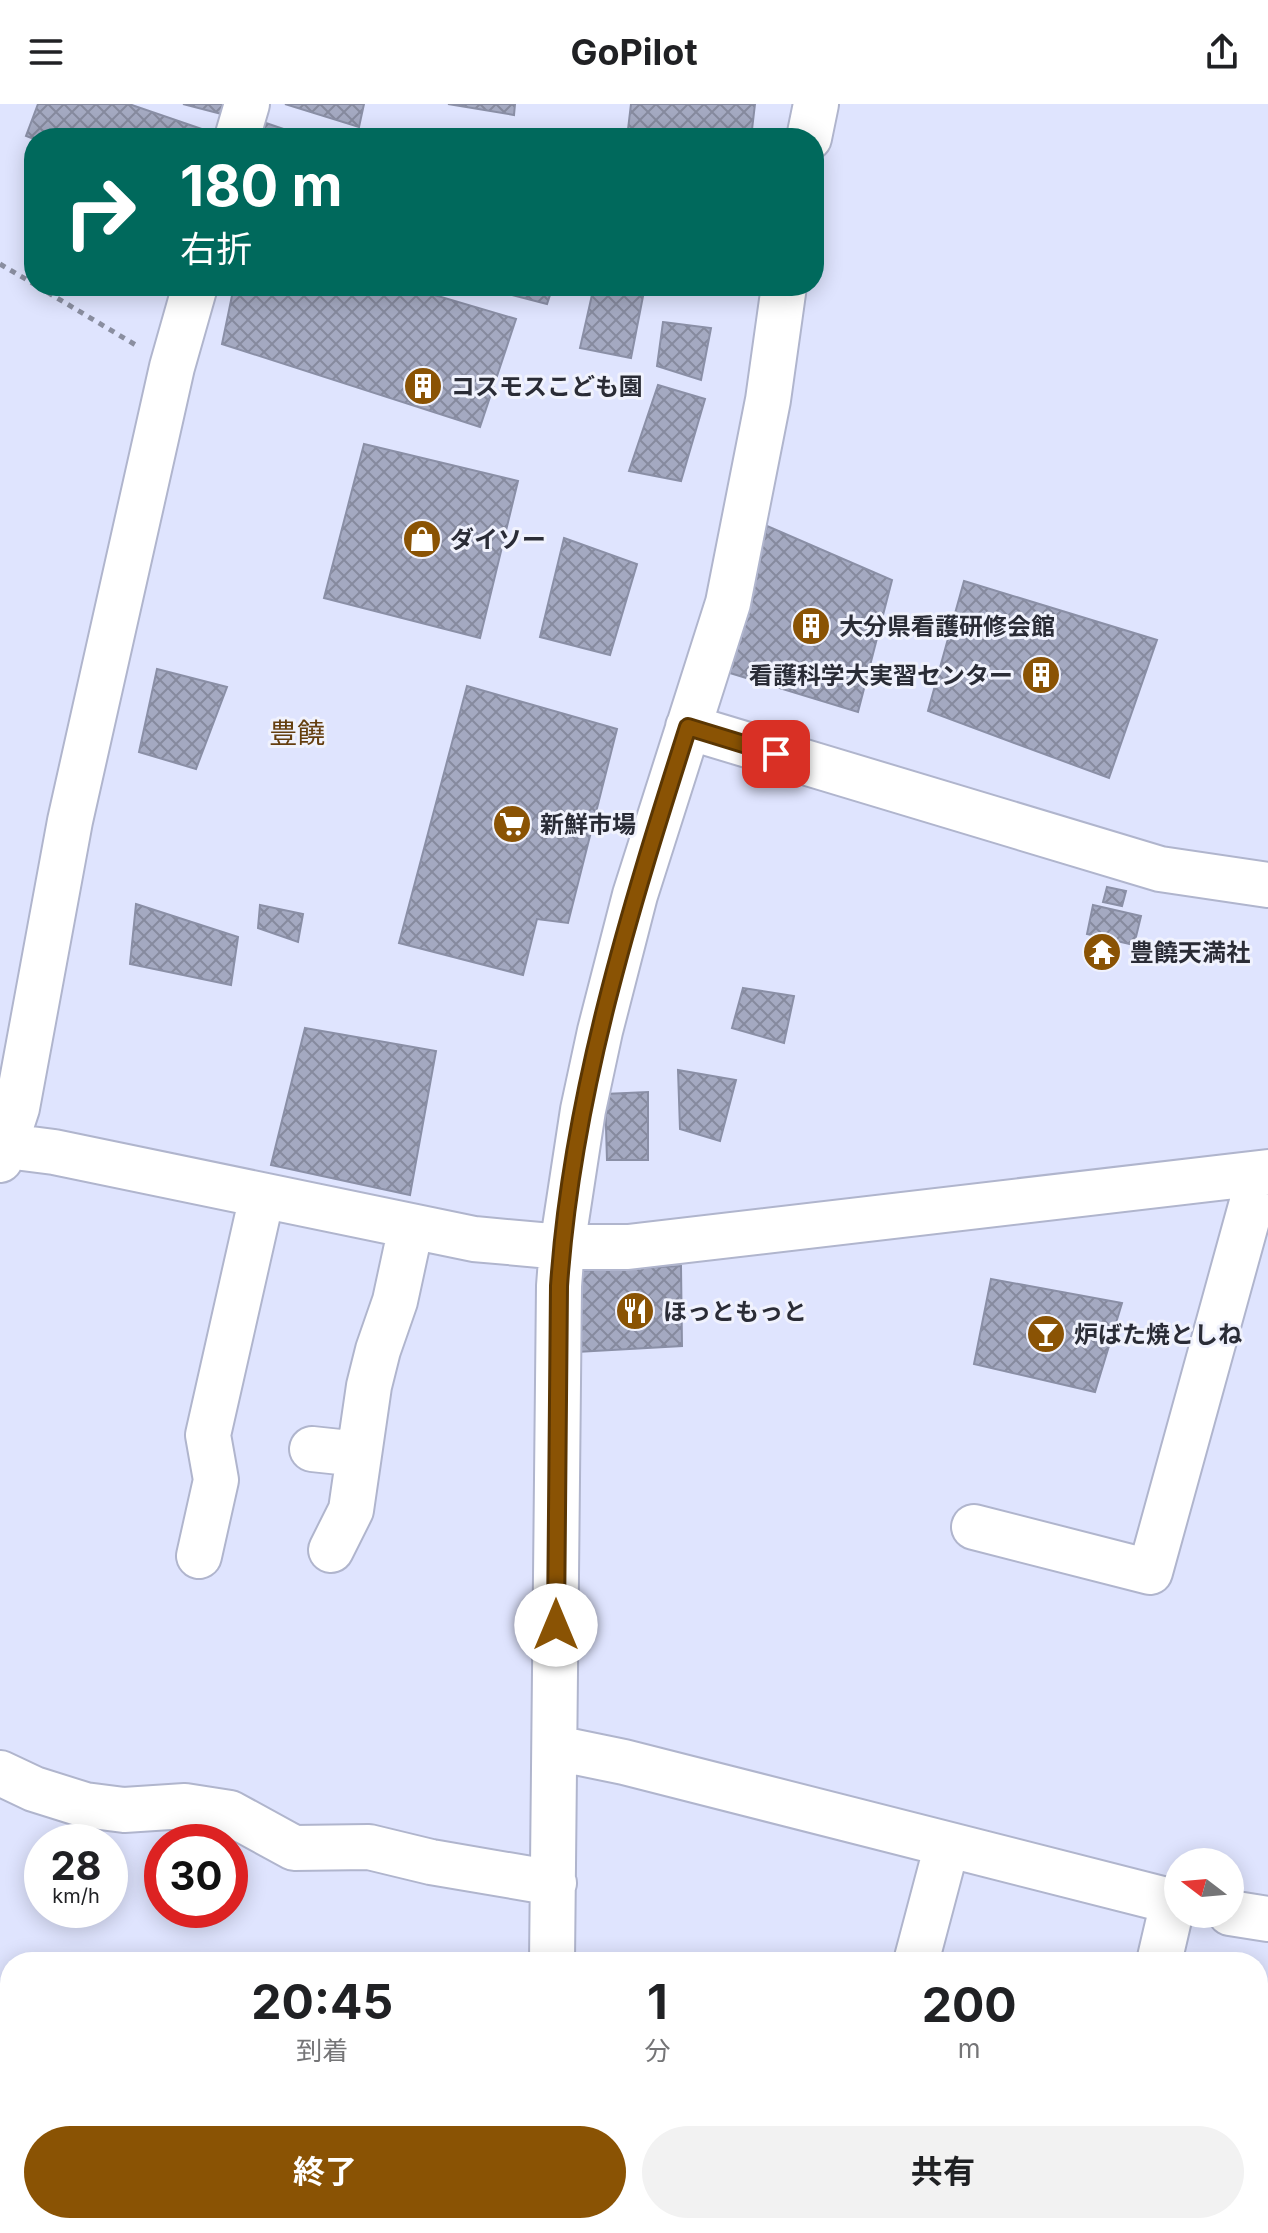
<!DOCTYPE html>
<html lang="ja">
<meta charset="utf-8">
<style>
body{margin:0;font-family:Inter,"Noto Sans JP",sans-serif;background:#f2f2f2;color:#202124;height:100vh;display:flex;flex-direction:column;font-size:30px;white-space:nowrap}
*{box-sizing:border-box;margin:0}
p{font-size:26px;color:#757577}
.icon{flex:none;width:44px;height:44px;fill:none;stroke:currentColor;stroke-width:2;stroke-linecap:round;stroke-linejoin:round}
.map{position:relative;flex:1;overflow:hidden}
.sheet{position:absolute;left:0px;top:1848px;width:1268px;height:282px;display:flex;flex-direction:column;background:#fff;border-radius:32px 32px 0 0;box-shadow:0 4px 20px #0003}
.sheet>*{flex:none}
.hud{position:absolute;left:24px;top:24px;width:800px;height:168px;border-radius:32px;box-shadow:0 4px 20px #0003;background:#00695c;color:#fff;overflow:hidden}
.needle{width:52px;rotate:286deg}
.tools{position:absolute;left:1164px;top:1744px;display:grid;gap:16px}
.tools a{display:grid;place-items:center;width:80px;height:80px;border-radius:50%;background:#fff;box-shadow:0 4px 20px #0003;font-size:40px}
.speed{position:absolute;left:24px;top:1720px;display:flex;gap:16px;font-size:40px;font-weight:700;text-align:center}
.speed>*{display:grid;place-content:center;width:104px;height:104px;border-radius:50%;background:#fff;box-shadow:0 4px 20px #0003;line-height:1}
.speed small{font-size:20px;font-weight:400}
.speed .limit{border:12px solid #d22;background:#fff;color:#111}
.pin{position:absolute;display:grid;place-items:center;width:68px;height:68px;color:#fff;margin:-34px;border-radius:16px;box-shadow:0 4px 12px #0006}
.me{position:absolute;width:88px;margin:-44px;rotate:0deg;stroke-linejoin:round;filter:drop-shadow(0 0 6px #0008)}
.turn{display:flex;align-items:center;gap:28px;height:168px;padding:0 24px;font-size:36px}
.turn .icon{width:104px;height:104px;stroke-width:2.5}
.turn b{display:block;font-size:56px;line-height:68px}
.eta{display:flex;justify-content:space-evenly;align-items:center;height:136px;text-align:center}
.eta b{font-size:48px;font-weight:700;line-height:56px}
.action{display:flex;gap:16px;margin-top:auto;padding:16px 24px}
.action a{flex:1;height:92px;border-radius:48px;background:#8a5304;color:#fff;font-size:32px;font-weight:700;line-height:92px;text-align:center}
.action a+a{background:#f2f2f2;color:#202124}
header{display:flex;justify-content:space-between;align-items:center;height:104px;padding:0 24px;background:#fff;font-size:36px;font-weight:700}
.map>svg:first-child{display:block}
.building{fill:url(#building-cross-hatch);stroke:#8a8fa6;stroke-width:2}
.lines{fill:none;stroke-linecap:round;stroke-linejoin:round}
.minor-casing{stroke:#b0b5cd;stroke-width:48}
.path{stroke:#8a8ea0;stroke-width:5;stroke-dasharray:6 6;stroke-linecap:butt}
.minor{stroke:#fff;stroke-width:44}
.route-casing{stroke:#5a3603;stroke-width:20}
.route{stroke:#8a5304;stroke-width:14}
.labels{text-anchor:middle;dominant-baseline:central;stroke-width:6;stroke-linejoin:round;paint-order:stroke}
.poi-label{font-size:24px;font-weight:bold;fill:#2a2c36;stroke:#f0f2fd;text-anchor:start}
.quarter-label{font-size:28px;fill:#643e0f;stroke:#f0f2fd}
</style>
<header><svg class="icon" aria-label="menu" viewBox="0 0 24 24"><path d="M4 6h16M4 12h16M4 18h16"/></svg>GoPilot<svg class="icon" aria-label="share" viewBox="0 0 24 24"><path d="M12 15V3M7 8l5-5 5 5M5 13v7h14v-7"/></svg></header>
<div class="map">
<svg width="1268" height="2129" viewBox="0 0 1268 2129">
<defs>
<pattern id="building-cross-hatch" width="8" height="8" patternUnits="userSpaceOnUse" patternTransform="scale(2)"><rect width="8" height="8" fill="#a4a9c1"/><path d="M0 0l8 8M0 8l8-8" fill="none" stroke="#868a9e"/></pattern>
</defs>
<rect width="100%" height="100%" fill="#dfe4fe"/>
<path class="building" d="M38,0H129L225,33L34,35L26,32Z
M183,0H235L233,13Z
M285,0H364L359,23Z
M448,0H515L514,11Z
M631,0H755L751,34H627Z
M263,18L307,33V34H260Z
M234,182H404L516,215L480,323L222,240Z
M493,182H553L547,200L492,186Z
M594,182H645L631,254L580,244Z
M663,218L711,224L701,276L657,262Z
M658,281L705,295L681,377L629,367Z
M364,340L518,377L480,534L324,494Z
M767,422L892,476L858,608L730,569Z
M564,434L637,460L610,551L540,533Z
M964,477L1157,536L1109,674L928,607Z
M157,565L227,583L196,665L139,648Z
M467,582L617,625L568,819L537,815L523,871L399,839Z
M1107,783L1126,787L1122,802L1103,798Z
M136,800L238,833L231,881L130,860Z
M260,801L303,810L298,838L258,824Z
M1093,801L1141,812L1134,841L1087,830Z
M743,884L794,892L784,939L732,924Z
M305,924L436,947L410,1091L271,1061Z
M678,966L736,976L720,1037L680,1025Z
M648,988V1056H607L605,990Z
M681,1162L682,1242L577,1248L573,1167Z
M991,1175L1122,1199L1095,1288L974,1260Z
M1258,1890L1268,1893V1941L1258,1939Z
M1258,1962H1268V1986H1258Z"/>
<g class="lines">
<defs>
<path id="minor" d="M237,34L247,0
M809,34L816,0
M688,623L1160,765L1268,781
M0,1041L54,1048L474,1135L562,1143H628L1268,1068
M0,1056L17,1004L70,717L172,263L195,182
M312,1345L359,1350
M974,1423L1150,1468L1260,1069
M331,1446L351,1406L369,1282L378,1246L395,1197L411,1123
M199,1452L216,1376L208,1331L262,1092
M556,1644L624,1658L1178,1799
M0,1669L34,1685L85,1701L124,1706L185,1702L230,1709L294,1744L369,1743L431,1758L554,1779
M1230,1809L1268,1815
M552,1858L559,1182L562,1143L583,1006L600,927L635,791L728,499L768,296L784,182
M916,1858L947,1741
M1159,1858L1173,1798
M0,1909L10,1918
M536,2129V2120
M1097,2129L1099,2120"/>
</defs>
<use href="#minor" class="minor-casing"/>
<path class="path" d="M0,160L34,180
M37,182L139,243"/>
<use href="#minor" class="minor"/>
</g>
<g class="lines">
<defs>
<path id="route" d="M556,1521L559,1182C572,991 630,805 688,623L776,650"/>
</defs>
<use href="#route" class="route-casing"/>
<use href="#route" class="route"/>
</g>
<defs>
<symbol id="building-disc" viewBox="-11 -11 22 22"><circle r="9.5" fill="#8a5304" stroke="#f0f2fd"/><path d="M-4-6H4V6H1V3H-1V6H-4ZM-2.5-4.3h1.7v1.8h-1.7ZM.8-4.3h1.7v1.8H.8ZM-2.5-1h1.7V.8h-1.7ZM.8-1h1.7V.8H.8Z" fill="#fff"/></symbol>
<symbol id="shop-disc" viewBox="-11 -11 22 22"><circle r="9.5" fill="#8a5304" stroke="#f0f2fd"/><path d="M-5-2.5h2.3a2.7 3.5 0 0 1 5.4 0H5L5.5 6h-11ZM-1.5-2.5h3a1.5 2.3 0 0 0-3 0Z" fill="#fff"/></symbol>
<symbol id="supermarket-disc" viewBox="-11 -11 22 22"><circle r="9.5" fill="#8a5304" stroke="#f0f2fd"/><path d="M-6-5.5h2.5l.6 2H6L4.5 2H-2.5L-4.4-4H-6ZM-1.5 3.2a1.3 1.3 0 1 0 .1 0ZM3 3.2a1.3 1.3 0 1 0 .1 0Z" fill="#fff"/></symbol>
<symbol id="temple-disc" viewBox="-11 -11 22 22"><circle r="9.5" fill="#8a5304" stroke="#f0f2fd"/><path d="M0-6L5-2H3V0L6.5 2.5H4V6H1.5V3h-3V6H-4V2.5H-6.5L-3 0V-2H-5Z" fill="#fff"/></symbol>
<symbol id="restaurant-disc" viewBox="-11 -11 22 22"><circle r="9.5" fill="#8a5304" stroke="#f0f2fd"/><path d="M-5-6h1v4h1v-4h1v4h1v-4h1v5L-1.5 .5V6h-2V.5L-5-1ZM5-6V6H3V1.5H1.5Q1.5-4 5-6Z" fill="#fff"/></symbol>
<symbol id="bar-disc" viewBox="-11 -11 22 22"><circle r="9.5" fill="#8a5304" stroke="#f0f2fd"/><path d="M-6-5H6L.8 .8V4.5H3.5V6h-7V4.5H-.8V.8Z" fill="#fff"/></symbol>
</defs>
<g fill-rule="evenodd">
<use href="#building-disc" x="401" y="260" width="44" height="44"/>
<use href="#shop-disc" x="400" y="413" width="44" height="44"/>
<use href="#building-disc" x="789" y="500" width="44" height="44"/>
<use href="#building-disc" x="1019" y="549" width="44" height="44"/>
<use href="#supermarket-disc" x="490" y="698" width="44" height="44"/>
<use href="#temple-disc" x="1080" y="826" width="44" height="44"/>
<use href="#restaurant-disc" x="613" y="1185" width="44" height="44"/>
<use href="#bar-disc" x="1024" y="1208" width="44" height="44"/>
</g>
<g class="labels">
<g class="poi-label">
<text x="451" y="282">コスモスこども園</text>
<text x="450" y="435">ダイソー</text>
<text x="839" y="522">大分県看護研修会館</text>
<text x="1013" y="571" text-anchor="end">看護科学大実習センター</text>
<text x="540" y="720">新鮮市場</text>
<text x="1130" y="848">豊饒天満社</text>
<text x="663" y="1207">ほっともっと</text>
<text x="1074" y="1230">炉ばた焼としね</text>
</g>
<g class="quarter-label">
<text x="297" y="629">豊饒</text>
</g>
</g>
</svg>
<div class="tools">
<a><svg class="needle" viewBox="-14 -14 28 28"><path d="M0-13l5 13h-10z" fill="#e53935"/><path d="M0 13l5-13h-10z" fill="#757577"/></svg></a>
</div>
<div class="speed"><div>28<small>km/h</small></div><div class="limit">30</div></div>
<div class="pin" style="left:776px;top:650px;background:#d93025"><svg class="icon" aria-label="arrive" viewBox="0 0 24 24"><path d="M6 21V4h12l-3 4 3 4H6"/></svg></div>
<svg class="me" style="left:556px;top:1521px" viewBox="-20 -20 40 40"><circle r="19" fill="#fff"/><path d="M0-13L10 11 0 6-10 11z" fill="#8a5304"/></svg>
<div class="hud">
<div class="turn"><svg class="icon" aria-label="right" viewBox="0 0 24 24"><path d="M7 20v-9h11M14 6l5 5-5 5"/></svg><div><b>180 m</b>右折</div></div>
</div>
<section class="sheet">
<div class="eta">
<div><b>20:45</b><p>到着</p></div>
<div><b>1</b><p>分</p></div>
<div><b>200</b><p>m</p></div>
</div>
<div class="action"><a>終了</a><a>共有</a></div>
</section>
</div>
